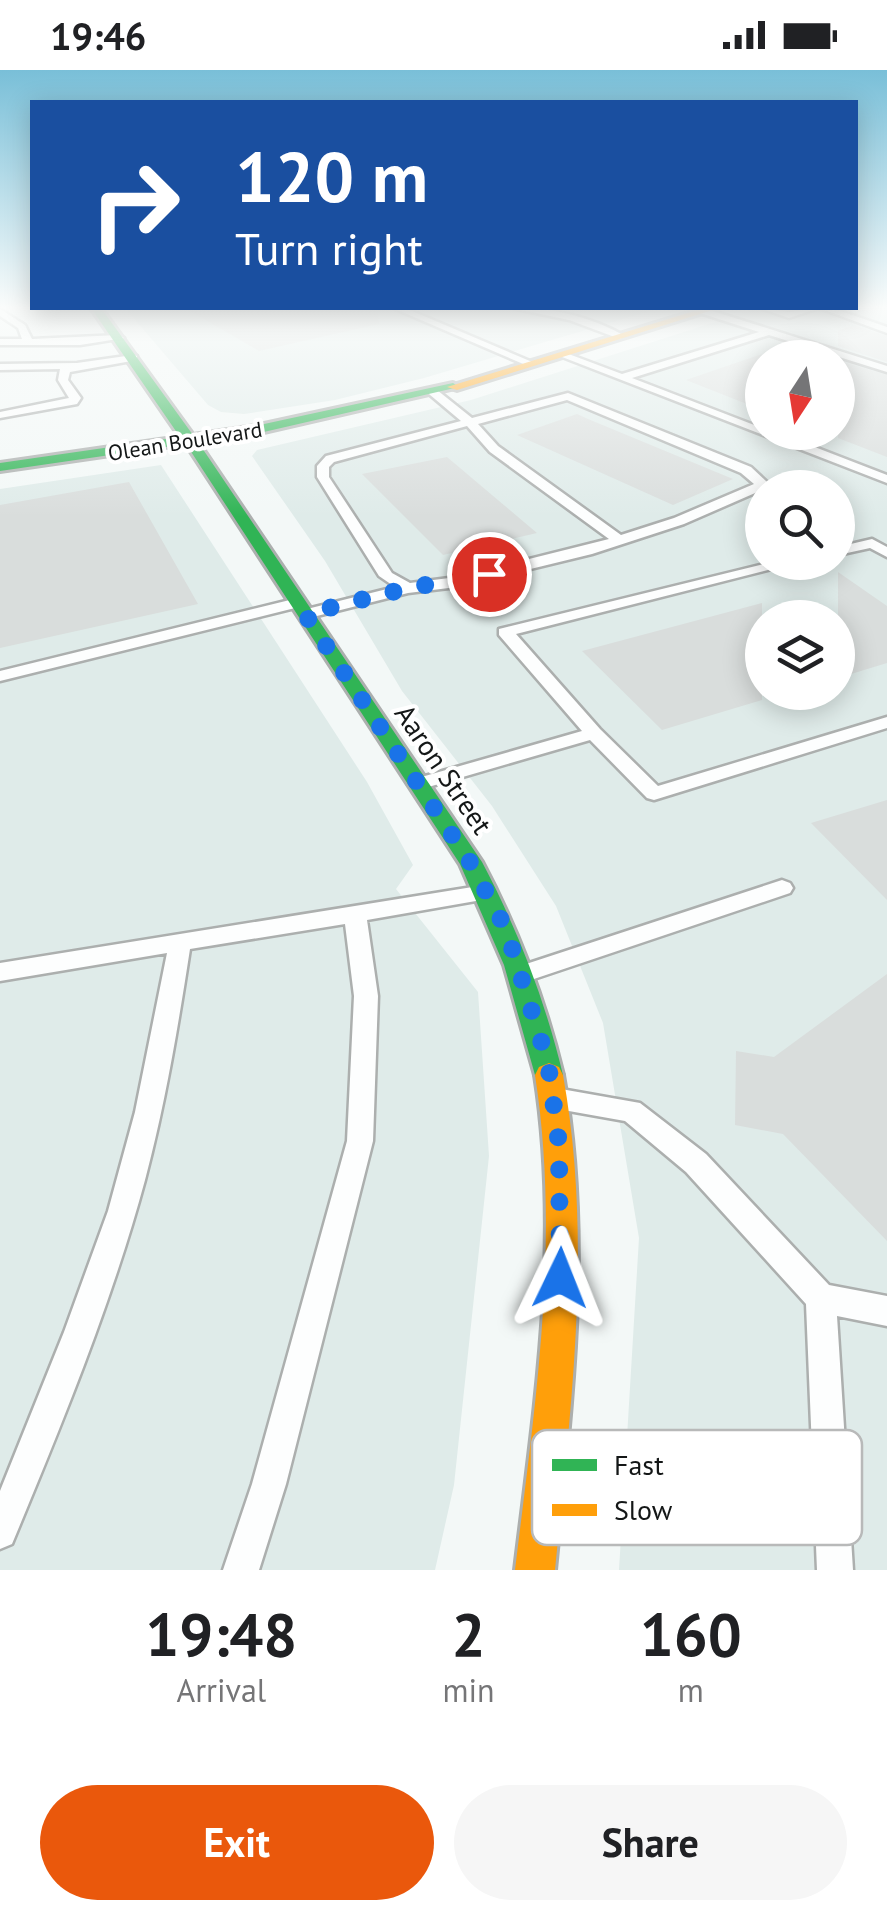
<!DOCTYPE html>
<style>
body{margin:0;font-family:"PT Sans",sans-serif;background:#f6f6f6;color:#202124;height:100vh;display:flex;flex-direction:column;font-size:38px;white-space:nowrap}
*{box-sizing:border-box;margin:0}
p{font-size:32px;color:#757577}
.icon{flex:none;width:55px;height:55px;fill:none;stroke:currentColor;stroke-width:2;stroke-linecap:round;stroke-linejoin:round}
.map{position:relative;height:1500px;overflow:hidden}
.panel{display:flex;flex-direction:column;background:#fff;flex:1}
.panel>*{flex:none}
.top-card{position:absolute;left:30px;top:30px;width:828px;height:210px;border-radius:0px;box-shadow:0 5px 25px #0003;background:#1a4fa0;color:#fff;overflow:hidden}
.needle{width:65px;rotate:192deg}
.buttons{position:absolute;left:745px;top:270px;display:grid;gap:20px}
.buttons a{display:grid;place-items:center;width:110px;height:110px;border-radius:50%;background:#fff;box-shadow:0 5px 25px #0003;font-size:50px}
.pin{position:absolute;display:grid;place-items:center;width:85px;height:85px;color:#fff;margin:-42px;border:5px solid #fff;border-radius:50%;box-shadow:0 2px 10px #0007}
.me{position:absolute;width:110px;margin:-55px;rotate:2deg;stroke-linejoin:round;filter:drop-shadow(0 0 8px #0008)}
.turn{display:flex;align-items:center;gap:35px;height:210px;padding:0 40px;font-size:45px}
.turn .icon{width:130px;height:130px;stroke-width:2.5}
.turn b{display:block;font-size:70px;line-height:85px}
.eta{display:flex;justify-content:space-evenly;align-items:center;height:170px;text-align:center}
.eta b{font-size:60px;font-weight:700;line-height:70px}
.button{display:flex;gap:20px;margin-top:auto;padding:20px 40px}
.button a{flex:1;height:115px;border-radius:60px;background:#ea580c;color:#fff;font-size:40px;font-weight:700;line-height:115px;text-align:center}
.button a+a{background:#f6f6f6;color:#202124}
.status{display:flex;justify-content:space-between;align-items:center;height:70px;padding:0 50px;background:#fff;direction:ltr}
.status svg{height:28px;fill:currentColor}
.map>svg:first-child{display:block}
.built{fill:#dfebe9;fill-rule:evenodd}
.building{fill:#d9dddc}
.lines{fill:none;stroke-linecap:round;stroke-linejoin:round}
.lane-casing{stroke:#acafae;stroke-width:5}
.fast-casing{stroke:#acafae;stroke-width:6}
.slow-casing{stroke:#acafae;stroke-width:6}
.lane{fill:#fdfefe;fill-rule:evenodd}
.fast{fill:#30b455;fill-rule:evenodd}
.slow{fill:#ff9f0a;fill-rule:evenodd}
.route{stroke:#1a73e8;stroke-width:18;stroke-dasharray:0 32.4}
.labels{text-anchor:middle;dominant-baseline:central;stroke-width:8;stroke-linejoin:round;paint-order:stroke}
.far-street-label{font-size:22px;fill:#141717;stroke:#fff}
.street-label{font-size:28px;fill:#141717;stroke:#fff}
.key{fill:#fff;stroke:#b8b9b9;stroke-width:2.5}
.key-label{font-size:28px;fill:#141717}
</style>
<div class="status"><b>19:46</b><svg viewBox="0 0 49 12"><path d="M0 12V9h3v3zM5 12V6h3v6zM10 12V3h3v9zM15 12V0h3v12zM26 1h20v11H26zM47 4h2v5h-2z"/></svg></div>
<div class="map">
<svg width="887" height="1500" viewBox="0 0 887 1500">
<rect width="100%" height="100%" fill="#f3f8f7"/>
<path class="built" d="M887,237V1500H619L639,1168L603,953L556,836L492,736L402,621L325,491L252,386L257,380L471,330L759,238ZM762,288H838V362H762ZM762,418H838V492H762ZM762,548H838V622H762Z
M125,238H660L424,308L335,330L244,344L221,342L208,335Z
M161,395L367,712L413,795L396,819L478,922L489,1086L454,1415L435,1500H0V419Z"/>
<path class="building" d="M185,238H377L379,254L259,281Z
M854,255L887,266V292L838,276V261Z
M762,284V340L686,310Z
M838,290L887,305V387L838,368Z
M577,344L588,349L733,409L673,435L517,365Z
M447,387L537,463L443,485L362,404Z
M129,412L198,534L0,578V435Z
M838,502L887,536V593L838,608Z
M762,533V630L662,660L582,581Z
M887,730V830L811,753Z
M887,904V1171L783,1064L735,1055L736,981L774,987Z"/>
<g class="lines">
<defs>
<path id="lane" d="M393,238H405L537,294L528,296Z
M512,238C548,236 594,248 625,266L620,269L569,250Z
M703,238L887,296V302L769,265L632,308L762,358V362H776L887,405V413L557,285L566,283L622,304L759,262L700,243Z
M760,238L789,242L819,238L789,248Z
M819,238H832L887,257V263Z
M0,239L25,255L32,269L119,265L124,268L80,275H0V269H22L18,258L0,246Z
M133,285L137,286V290L70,302L68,310L81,328L77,334L0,348V342L69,328L58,310L60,299L0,300V294L77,293Z
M429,320H437L472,348L568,323L751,397L768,413L762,420L684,454L592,484L457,517L408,523L305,549L299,547V541L395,517L379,506L317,407V396L326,386L461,351L429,324ZM567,330L741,403L754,414L674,448L621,465L498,376L478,354ZM467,356L490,382L609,469L457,507L410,513L392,503L329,407V397L334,392Z
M872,469L887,477V487L870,478L838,485V477Z
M772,492H799L516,564L600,659L658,716L887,647V658L654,730L647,728L590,670L418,720L408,714L411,710L582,661L499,565V559Z
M298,528L306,533L303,536L0,611V601Z
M782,810L790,813L793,818L790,823L528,911L520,908L516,902L520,896Z
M485,815L493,818L496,823L493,828L367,850L378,926L373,1071L286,1414L259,1500H223L252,1414L347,1071L354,926L345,854L190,879C178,957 165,1035 145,1110C111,1235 61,1356 12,1474L0,1479V1421L64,1262L108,1141L135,1042L167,883L0,911V893Z
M561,1019L640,1033L706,1084L829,1215L887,1226V1256L837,1246L853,1500H817L806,1234L686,1102L625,1051L552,1038L548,1030L552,1022Z"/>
<path id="fast" d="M91,238H101L193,365L255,356L453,313L459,317L255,364L198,372L482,792C518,860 545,930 563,1005L559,1013L549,1017L539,1013L535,1005L504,895L460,794L186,374L0,401V393L180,367Z"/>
<path id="slow" d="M704,238H719L457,320L447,317Z
M549,993L559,997L563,1005C593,1171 571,1334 555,1500H515C535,1335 561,1171 535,1005L539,997Z"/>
</defs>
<use href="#lane" class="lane-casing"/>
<use href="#fast" class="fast-casing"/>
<use href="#slow" class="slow-casing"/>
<use href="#lane" class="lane"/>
<use href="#fast" class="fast"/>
<use href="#slow" class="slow"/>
</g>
<linearGradient id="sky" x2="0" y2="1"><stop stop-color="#79bfd8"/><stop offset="0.53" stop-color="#fafcfb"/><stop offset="1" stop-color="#fafcfb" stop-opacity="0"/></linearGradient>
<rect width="887" height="447" fill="url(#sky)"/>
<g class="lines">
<path class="route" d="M489,504L408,518L305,544L470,792L506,859L548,993L559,1074L560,1208"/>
</g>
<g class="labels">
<g class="far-street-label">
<text transform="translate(185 371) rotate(-9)">Olean Boulevard</text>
</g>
<g class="street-label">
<text transform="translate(444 699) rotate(56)">Aaron Street</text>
</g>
</g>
<rect x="532" y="1360" width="330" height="115" rx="15" class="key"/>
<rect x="552" y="1389" width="45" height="12" fill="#30b455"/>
<rect x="552" y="1434" width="45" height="12" fill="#ff9f0a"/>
<g class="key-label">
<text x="614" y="1405">Fast</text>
<text x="614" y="1450">Slow</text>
</g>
</svg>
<div class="buttons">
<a><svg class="needle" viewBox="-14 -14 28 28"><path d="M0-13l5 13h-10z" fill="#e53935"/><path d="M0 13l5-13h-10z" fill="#757577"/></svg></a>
<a><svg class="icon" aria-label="search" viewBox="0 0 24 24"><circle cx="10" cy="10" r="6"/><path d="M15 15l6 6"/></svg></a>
<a><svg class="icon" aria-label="layers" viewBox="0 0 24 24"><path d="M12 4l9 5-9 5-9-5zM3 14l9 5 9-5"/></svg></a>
</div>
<div class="pin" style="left:489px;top:504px;background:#d93025"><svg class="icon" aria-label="arrive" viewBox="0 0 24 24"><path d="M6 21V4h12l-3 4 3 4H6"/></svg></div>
<svg class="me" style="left:560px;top:1208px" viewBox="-20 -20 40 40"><path d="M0-17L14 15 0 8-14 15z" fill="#1a73e8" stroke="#fff" stroke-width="4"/></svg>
<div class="top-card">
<div class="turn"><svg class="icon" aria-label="right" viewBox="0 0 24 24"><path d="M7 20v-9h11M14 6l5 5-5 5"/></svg><div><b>120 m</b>Turn right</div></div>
</div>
</div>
<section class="panel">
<div class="eta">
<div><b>19:48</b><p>Arrival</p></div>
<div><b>2</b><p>min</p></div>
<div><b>160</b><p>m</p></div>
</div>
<div class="button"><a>Exit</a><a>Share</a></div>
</section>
